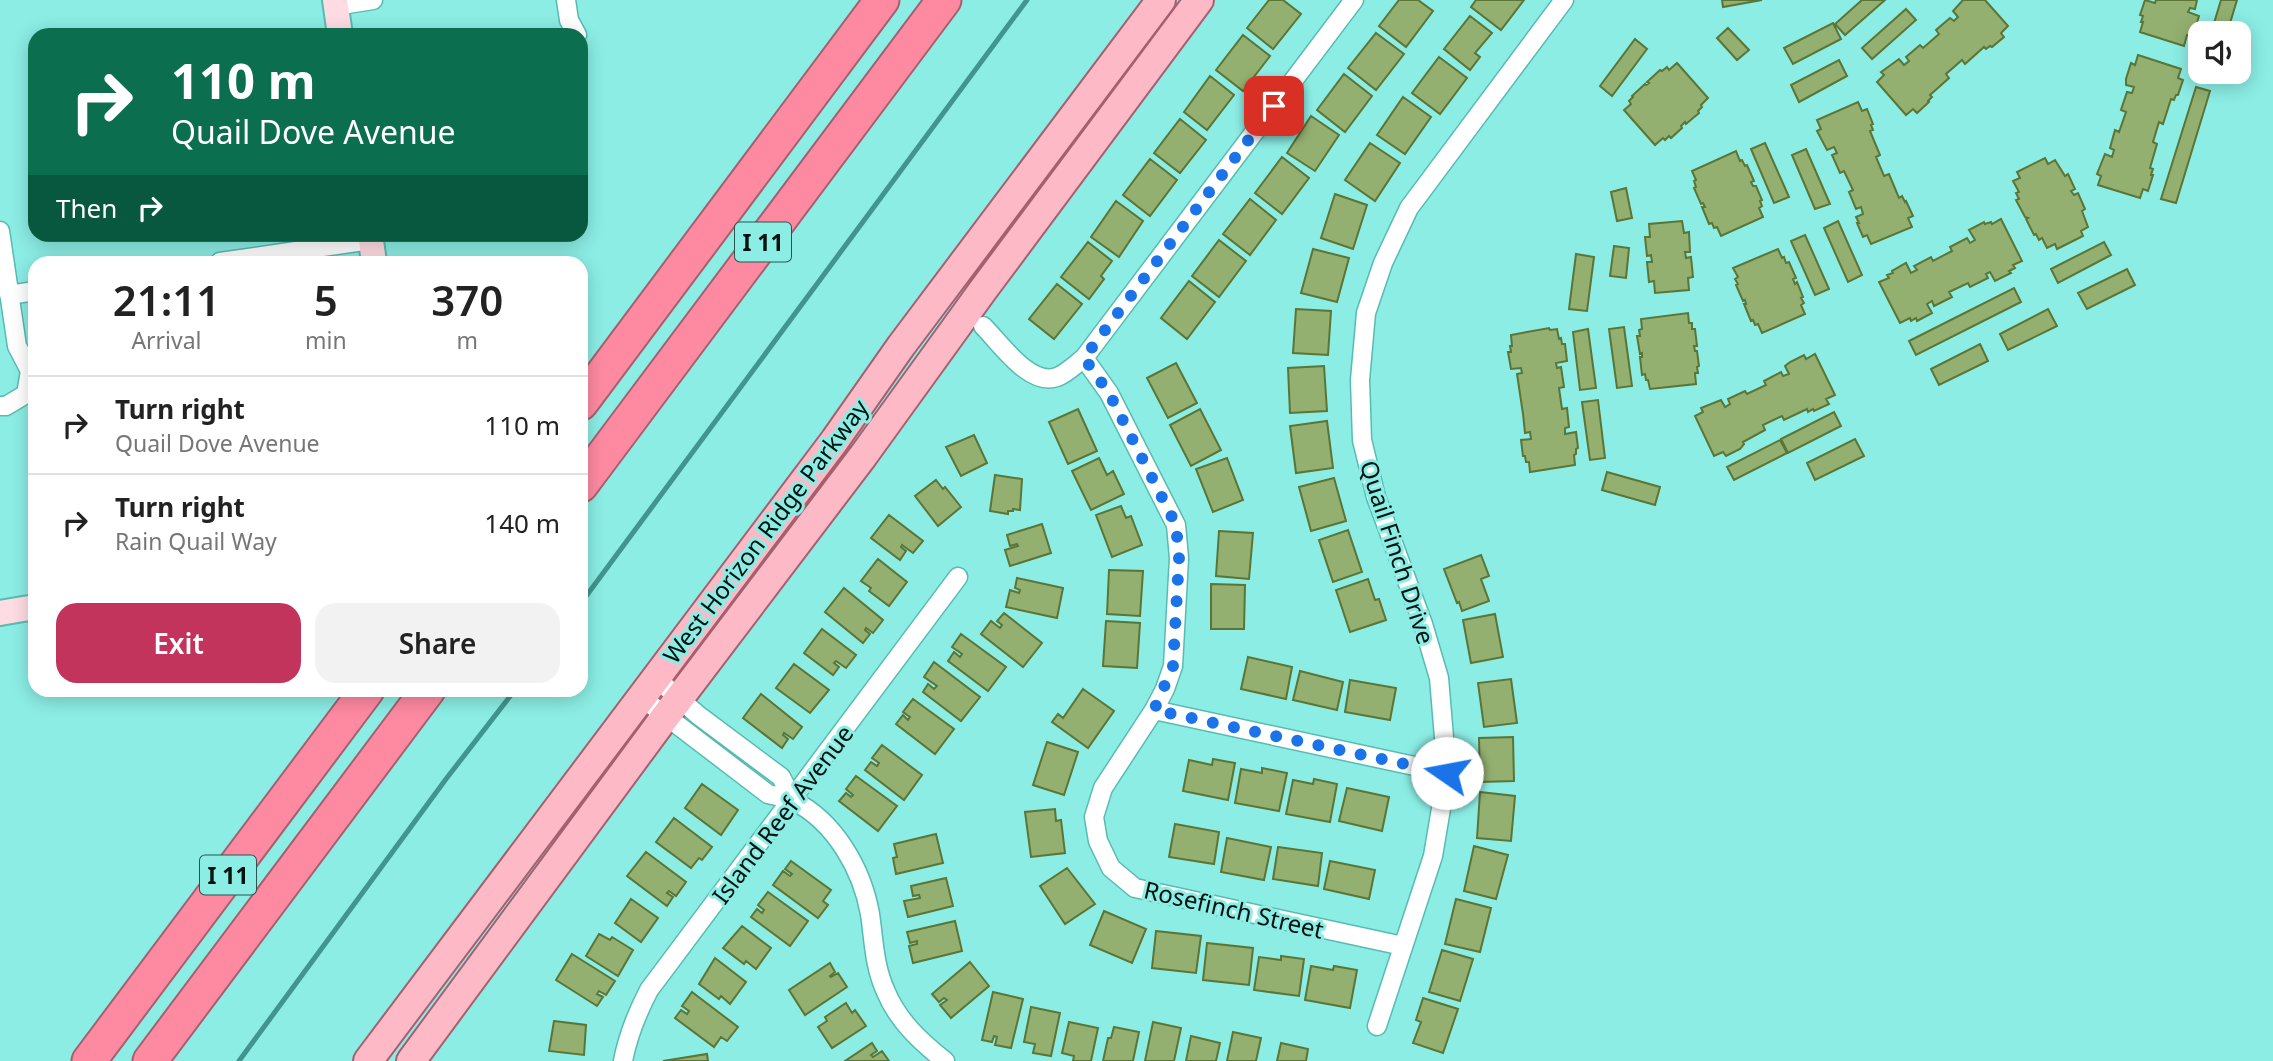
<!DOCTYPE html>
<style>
body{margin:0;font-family:"Noto Sans",sans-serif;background:#f2f2f2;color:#222;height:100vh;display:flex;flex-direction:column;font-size:26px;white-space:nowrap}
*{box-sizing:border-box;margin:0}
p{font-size:23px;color:#767676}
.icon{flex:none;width:38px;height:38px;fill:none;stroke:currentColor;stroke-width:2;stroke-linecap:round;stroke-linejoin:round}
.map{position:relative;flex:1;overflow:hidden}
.drawer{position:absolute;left:28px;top:256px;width:560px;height:441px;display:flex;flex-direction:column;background:#fff;border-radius:21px;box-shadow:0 4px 18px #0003}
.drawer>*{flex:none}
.top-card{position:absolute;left:28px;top:28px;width:560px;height:214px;border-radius:21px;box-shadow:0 4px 18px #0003;background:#0b6e4f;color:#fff;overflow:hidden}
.tools{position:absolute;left:2188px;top:21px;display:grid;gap:14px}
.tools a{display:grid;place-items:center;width:63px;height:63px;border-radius:14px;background:#fff;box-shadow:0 4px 18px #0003;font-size:35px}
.pin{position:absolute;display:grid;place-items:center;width:60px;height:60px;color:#fff;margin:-30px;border-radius:14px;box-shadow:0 4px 10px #0006}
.me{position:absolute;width:77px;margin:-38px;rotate:282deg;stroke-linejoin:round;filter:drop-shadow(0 0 5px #0008)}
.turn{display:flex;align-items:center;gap:24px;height:147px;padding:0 28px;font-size:32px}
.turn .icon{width:91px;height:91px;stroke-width:2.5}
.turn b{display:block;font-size:49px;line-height:60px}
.then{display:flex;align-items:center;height:66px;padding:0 28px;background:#0003;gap:14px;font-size:26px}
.eta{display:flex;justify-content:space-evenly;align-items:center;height:119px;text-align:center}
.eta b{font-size:42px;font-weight:600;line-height:49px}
.primary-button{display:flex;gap:14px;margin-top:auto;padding:14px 28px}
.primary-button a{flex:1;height:80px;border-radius:21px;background:#c3345d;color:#fff;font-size:28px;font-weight:600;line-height:80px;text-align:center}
.primary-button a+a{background:#f2f2f2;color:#222}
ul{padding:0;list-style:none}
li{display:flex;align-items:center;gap:21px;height:98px;padding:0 28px;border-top:2px solid #e0e0e0}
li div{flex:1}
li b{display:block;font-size:26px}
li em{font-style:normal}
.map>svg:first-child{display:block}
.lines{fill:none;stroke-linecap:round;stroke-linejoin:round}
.stream{stroke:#41958e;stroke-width:5}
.building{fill:#93b070;stroke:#5a7536;stroke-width:2}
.street-casing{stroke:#58bbb3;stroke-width:21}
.secondary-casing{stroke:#58bbb3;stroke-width:28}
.primary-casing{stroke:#a5606f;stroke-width:32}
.highway-casing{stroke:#a5606f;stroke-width:37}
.street{stroke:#fff;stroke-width:18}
.secondary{stroke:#ffdce3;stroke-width:24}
.primary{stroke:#feb9c7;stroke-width:28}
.highway{stroke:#fe8aa1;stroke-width:33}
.route{stroke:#1a73e8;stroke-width:12;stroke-dasharray:0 21.6}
.labels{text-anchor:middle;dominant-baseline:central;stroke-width:6;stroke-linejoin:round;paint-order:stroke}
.shield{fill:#8bede4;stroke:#2a5450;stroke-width:2}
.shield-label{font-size:23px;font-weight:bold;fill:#011311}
.street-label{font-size:24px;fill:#011311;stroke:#8bede4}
</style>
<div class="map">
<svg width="2273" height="1061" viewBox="0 0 2273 1061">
<rect width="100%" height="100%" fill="#8bede4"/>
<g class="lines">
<path class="stream" d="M581,603L1027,0
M239,1061L446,779L515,690"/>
</g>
<path class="building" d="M1269,0H1283L1301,14L1273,49L1247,28Z
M1399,0H1418L1433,11L1406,47L1379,26Z
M1476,0H1524L1501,30L1471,7Z
M1722,0H1762L1723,7Z
M1862,0H1885L1845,35L1835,24Z
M1963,0H1985L2008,26L2001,33L2004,37L1992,47L1990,46L1986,49L1984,47L1965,64L1962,60L1946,74L1949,78L1930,95L1932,97L1928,101L1929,102L1917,113L1913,109L1906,115L1877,82L1884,75L1881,72L1899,59L1904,65L1909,61L1906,57L1920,45L1923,48L1939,34L1936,30L1950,18L1954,21L1958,17L1953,11Z
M2145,0L2155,3L2156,0H2197L2195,9L2190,8L2188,12L2199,16L2194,32L2191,31L2190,36L2187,35L2184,46L2140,32L2143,22H2141L2143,16L2140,15Z
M2221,0H2237L2227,33H2211Z
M1906,9L1916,20L1872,59L1862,48Z
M1470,16L1492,33L1475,53L1480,57L1470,70L1444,49Z
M1833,23L1841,39L1793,64L1784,48Z
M1728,28L1749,50L1737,60L1717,38Z
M1376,33L1404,54L1376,90L1348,68Z
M1243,35L1270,56L1243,91L1216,70Z
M1635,39L1647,49L1612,96L1600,86Z
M2138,55L2181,69L2178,78L2183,80L2178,95H2176L2174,100L2171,99L2163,124L2159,122L2153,142L2157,144L2150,168L2153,169L2151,175H2153L2148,191L2143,189L2140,198L2098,185L2101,176L2097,174L2105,154L2112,157L2114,150L2110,148L2115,130L2119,132L2126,112L2121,110L2127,92L2132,93L2134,87L2126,85V79L2131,63L2135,65Z
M1439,57L1467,78L1440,114L1412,93Z
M1839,60L1847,76L1799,102L1791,85Z
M1677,63L1708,98L1701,105L1702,107L1698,111L1699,113L1686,124L1685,122L1681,126L1682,128L1671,138L1669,136L1665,140L1663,138L1655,145L1624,110L1631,104L1629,101L1633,97L1632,96L1645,84L1646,85L1649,83L1647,82L1660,70L1662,71L1667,67L1669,70Z
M1344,74L1372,96L1345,132L1317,110Z
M1210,76L1234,95L1207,130L1184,112Z
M2196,87L2210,91L2176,203L2161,199Z
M1403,97L1431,117L1405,154L1377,135Z
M1858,102L1862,111L1867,109L1873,124L1871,125L1873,130L1870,131L1880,155L1876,157L1884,176L1889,174L1899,198L1902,196L1905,202L1906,201L1913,216L1908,218L1912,227L1871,244L1867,235L1863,237L1857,223H1859L1856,217L1863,214L1861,207L1856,209L1849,192L1853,190L1844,171L1840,173L1832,155L1837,153L1834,147L1827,150L1817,131L1821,129L1817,120Z
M1311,116L1339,135L1315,171L1287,153Z
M1180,119L1206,140L1180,173L1154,153Z
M1370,143L1400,163L1375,201L1345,180Z
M1765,143L1789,197L1774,203L1751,149Z
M1806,149L1830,204L1815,209L1792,155Z
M1736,151L1740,161L1742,160L1745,166L1747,165L1754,181L1751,182L1753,186H1756L1762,200L1760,201L1762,206L1759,208L1763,217L1721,236L1717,227L1714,228L1712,223L1709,224L1702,207H1705L1703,203L1701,204L1694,188L1696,187L1694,181L1696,180L1692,171Z
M1282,157L1309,178L1282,214L1255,193Z
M2045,158L2048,164L2055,160L2065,176L2068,174L2075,189L2071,191L2074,195L2078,193L2085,209L2082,211L2088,227L2081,231L2083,236L2057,249L2055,244L2047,248L2042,238L2039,240L2036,234L2034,235L2026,219L2028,218L2025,217L2016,200L2019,199L2016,193L2019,192L2013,181L2020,178L2017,172Z
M1150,159L1177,180L1150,216L1123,195Z
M1626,188L1632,218L1617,221L1611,192Z
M1335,194L1367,205L1353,249L1321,238Z
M1250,199L1276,220L1250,255L1223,234Z
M1116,201L1143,221L1119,257L1091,237Z
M2001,219L2022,261L2013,265L2015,268L2009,271L2011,273L1995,281L1990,272L1986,274L1988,278L1970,287L1968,283L1949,292L1952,297L1934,306L1932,301L1927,304L1932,313L1917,321L1916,318L1911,321L1910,318L1900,323L1879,282L1889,278L1887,275L1893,273L1892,271L1906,263L1911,273L1917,270L1914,266L1931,257L1933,261L1952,251L1950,247L1967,238L1970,243L1975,240L1969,230L1984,222L1985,224L1991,222L1992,224Z
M1682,221L1684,233L1689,232L1690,252H1685L1686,258L1691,257L1693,277L1688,278L1689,290L1655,293L1654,281L1649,282L1647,262H1652L1651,255L1647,256L1645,237H1650L1649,224Z
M1838,221L1862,275L1848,282L1824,228Z
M1805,235L1829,289L1815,295L1791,241Z
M1219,240L1246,261L1219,297L1192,276Z
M1088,242L1112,261L1101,276L1104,279L1089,299L1061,277Z
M2104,242L2111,255L2058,283L2051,269Z
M1614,246L1629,248L1626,278L1610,276Z
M1313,249L1349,258L1337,302L1301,293Z
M1778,249L1782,258L1784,257L1786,263L1789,262L1796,278L1793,279L1795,284L1797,282L1803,297L1801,298L1804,303L1801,305L1805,314L1762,333L1758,324L1755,325L1753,320L1751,321L1744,304H1746L1745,300L1743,301L1736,285L1738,284L1735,279L1738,277L1733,268Z
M1576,254L1594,257L1587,311L1569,309Z
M2127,269L2135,285L2087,309L2078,293Z
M1189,281L1215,302L1187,339L1161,318Z
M1057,284L1082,304L1054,339L1029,319Z
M2014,288L2021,302L1916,355L1909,341Z
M1296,309L1331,311L1328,355L1293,353Z
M2048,309L2057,326L2008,350L2000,334Z
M1688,313L1689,323H1692V329H1695L1697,346H1694L1695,351H1697L1699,366L1697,367L1698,373H1695L1696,384L1650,389L1648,380H1646L1645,374L1642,375L1640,357H1642V353L1640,354L1637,336H1640L1639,330L1642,329L1641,319Z
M1624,327L1632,386L1617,388L1609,329Z
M1549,328L1550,330L1557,329L1559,339L1561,338L1562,344H1565L1567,361L1556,363L1557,368L1561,367L1564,387L1559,388L1562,409L1567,408L1569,427L1565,428V434L1576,432L1578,448L1576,449V454L1574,455L1575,465L1530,472L1529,462H1526L1525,456H1523L1521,440L1531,439L1530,432L1525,433L1523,414L1517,374L1522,373L1521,368L1511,369L1508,352H1511L1510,346H1512L1511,335Z
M1588,329L1596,388L1580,390L1573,332Z
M1980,344L1988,361L1939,385L1931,369Z
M1815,354L1835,395L1826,399L1829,404L1814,411L1813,409L1808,412L1807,409L1784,420L1782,416L1763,425L1765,430L1743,442L1744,444L1740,449L1726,456L1723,452L1714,456L1695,416L1703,412L1701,408L1721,400L1725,407L1730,404L1728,399L1745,391L1747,394L1766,385L1764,381L1781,372L1783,376L1789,374L1785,366L1790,362L1804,355L1806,359Z
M1176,363L1197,403L1168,418L1147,378Z
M1324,366L1327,411L1290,413L1288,368Z
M1598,400L1605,458L1590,460L1582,402Z
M1078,409L1097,451L1068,464L1049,422Z
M1200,409L1221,450L1191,466L1170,425Z
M1834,412L1841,426L1788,453L1781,439Z
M1327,421L1333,468L1296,473L1290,426Z
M974,435L987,463L961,476L946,447Z
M1855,439L1864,456L1815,480L1807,463Z
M1780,440L1787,453L1734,480L1727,467Z
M1099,458L1107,475L1113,471L1124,494L1091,510L1072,471Z
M1227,458L1243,500L1213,512L1196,469Z
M1607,472L1660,487L1655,505L1602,490Z
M995,475L1022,479L1020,510L1013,509V511H1008V514L990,511Z
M1334,478L1346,521L1311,531L1299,487Z
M936,480L943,489L945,487L961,507L938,526L915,496Z
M1121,506L1126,518L1131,516L1142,545L1112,557L1096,515Z
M889,515L923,541L913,553L902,545L901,547L906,551L900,560L871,538Z
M1042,524L1051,553L1010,566L1005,550L1018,546L1017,544L1010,546L1007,535Z
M1348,530L1362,572L1333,582L1319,540Z
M1219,531L1253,533L1249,579L1216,576Z
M1481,555L1489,576L1481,579L1489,601L1462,611L1459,602L1457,603L1444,569Z
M878,559L907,582L889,606L869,591L871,588L861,581Z
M1109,570L1143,571L1140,616L1107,614Z
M1017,578L1063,588L1057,618L1006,607L1010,590L1019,593L1020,590L1015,588Z
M1368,579L1375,600L1379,599L1386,620L1350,632L1336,590Z
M1211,584L1245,585L1244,629H1211Z
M844,588L883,620L873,633L866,628L865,630L870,634L863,643L825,612Z
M1004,613L1042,643L1023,667L981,634L991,621L1000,628L1002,625L997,621Z
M1495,614L1503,657L1471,663L1463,620Z
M1106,621L1140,623L1137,668L1103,666Z
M822,629L856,655L846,668L836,661L834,663L839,667L833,675L804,653Z
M961,634L1006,667L988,691L948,661L954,652L960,657L962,654L952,647Z
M1248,657L1292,667L1286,699L1241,689Z
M934,662L980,697L961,721L923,692L928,684L934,689L937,686L924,677Z
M794,664L829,690L810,713L776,688Z
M1300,671L1343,682L1337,710L1293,700Z
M1511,679L1517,723L1484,727L1478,683Z
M1350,680L1396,688L1390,720L1345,712Z
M1083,689L1114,711L1088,748L1052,722L1058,714L1063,718Z
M761,694L802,727L793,739L784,733L783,735L788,739L782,748L743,718Z
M913,699L954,729L935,754L896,724L903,715L908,720L910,717L903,712Z
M1513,737L1514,781L1480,782L1479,738Z
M1047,742L1078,752L1064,795L1033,785Z
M882,745L922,775L904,800L865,770L871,762L877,766L879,763L872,758Z
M1213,759L1235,763L1228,800L1183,791L1189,760L1212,765Z
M1262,768L1287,773L1279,811L1235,803L1241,769L1262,773Z
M856,776L897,806L878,831L839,801L846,793L851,797L853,795L846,789Z
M1314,779L1337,784L1330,822L1286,814L1293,780L1313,784Z
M702,784L738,810L721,835L685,808Z
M1347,788L1389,797L1382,831L1339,821Z
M1480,792L1515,796L1511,841L1477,838Z
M1055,809L1056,821L1061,820L1065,853L1031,857L1025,812Z
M674,818L712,847L702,860L699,858L691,868L656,842Z
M1175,824L1219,832L1214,864L1169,857Z
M936,834L943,863L896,874L893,858L897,857L894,844Z
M1227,838L1271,847L1264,880L1221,872Z
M1474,846L1508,855L1496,899L1464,891Z
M1278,847L1322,853L1318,886L1273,879Z
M646,852L686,882L676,896L669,891L667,893L673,897L667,906L627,876Z
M791,861L831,890L823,901L828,905L818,918L773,885L783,871L790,876L792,874L785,869Z
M1330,861L1375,870L1369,899L1324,889Z
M1067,868L1095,904L1065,924L1040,886Z
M946,878L953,906L908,917L904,901L920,898L919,895L913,896L911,886Z
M768,892L808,921L790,946L751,917L757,909L762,913L764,910L758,905Z
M631,899L658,918L641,942L615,923Z
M1456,899L1491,908L1480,952L1445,944Z
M1104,911L1146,929L1132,963L1090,945Z
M955,921L962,951L913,963L909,946L917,944V941L910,943L907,932Z
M742,926L771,948L756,969L746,961L744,964L723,948Z
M1156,931L1201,936L1196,973L1152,968Z
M599,934L610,940L612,937L633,950L618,976L586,956Z
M1207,943L1253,948L1249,985L1203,980Z
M1442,950L1473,959L1460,1001L1429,992Z
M572,954L615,981L606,995L599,991L597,994L603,997L597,1006L556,980Z
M1281,956L1304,959L1299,996L1254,990L1259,957L1281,960Z
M715,958L746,982L730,1004L721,996L719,999L699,984Z
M970,962L989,986L951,1018L940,1005L947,1000L944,998L939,1002L932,994Z
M830,963L835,972L830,976L831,977L838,973L847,987L805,1015L789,990Z
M1311,966L1333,970L1334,966L1357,970L1350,1008L1305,1000Z
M692,992L738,1027L727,1041L721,1037L714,1047L675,1018L681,1010L687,1014L689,1011L682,1006Z
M993,992L1023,999L1011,1048L995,1045L997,1037L994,1036L992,1042L982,1040Z
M1423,998L1458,1009L1443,1053L1413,1043L1421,1022L1416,1020Z
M846,1003L852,1013L855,1010L866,1026L832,1048L818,1027L827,1021L825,1017Z
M1031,1007L1060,1013L1051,1056L1033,1053L1035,1044L1024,1042Z
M554,1021L586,1025L584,1055L549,1051Z
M1069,1022L1098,1028L1091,1061H1073L1074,1056L1062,1053Z
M1153,1022L1181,1028L1174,1061H1145Z
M1114,1027L1139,1032L1133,1061H1103L1108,1038H1111Z
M1233,1032L1261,1038L1256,1061H1227Z
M1191,1036L1220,1043L1216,1061H1186Z
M872,1043L877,1051L871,1055L873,1057L882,1051L889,1061H845Z
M1281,1043L1308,1049L1306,1061H1277Z
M707,1054L708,1061H663Z"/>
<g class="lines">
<defs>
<path id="street" d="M566,0L569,20L577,35
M335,6L373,0
M0,231L17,346L30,371L26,394L6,406H0
M220,262L371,240
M9,295L35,291
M983,326C1001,344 1030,387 1057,377C1066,374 1076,364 1084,358L1354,0
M1084,358L1109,393L1176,525L1179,558L1173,666L1165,689L1154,710L1103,788L1094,817L1098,841L1111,868L1135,888L1403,946
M656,678L698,715L781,777L793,800
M641,697L768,794C776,796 786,797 794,801C835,822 862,869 870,914C874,941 874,966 886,992C898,1021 921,1042 945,1061
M1154,710L1447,773
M1377,1026L1433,856L1447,773L1439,678L1423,624L1376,497L1362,440L1360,380L1366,313L1383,263L1409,208L1564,0
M623,1061C628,1035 637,1013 649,990L958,577"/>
<path id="secondary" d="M335,0L340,35
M370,234L374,262
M0,613L35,607"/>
<path id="primary" d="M368,1061L835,440L901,346L1161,0
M411,1061L665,717L863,456L983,290L1199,0"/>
<path id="highway" d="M581,403L882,0
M581,485L944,0
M89,1061L367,690
M150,1061L428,690"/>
</defs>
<use href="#street" class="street-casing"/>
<use href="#secondary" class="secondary-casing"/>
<use href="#primary" class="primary-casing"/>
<use href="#highway" class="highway-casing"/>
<use href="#street" class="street"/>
<use href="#secondary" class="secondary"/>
<use href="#primary" class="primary"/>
<use href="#highway" class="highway"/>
</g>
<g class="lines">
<path class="route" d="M1274,106L1084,358L1109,393L1176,525L1179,558L1173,666L1154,710L1447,773"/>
</g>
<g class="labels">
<g class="shield">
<rect x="735" y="222.5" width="56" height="39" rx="5"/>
<rect x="200" y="855.5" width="56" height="39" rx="5"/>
</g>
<g class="shield-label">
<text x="763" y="242">I 11</text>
<text x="228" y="875">I 11</text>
</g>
<g class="street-label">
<text transform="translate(765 531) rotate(-53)">West Horizon Ridge Parkway</text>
<text transform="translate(1398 552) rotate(72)">Quail Finch Drive</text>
<text transform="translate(782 814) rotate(-53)">Island Reef Avenue</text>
<text transform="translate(1234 909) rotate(13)">Rosefinch Street</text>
</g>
</g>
</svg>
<div class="tools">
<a><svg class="icon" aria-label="sound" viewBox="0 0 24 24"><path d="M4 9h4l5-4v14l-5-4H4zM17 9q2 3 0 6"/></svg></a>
</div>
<div class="pin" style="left:1274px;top:106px;background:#d93025"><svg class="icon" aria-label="arrive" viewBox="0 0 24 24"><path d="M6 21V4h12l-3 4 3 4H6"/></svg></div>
<svg class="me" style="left:1447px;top:773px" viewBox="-20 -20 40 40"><circle r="19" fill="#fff"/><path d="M0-13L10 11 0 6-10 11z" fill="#1a73e8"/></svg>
<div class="top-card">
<div class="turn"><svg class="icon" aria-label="right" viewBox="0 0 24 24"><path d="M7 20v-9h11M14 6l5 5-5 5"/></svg><div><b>110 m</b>Quail Dove Avenue</div></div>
<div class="then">Then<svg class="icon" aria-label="right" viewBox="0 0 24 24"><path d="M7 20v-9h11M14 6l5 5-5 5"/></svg></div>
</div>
<section class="drawer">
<div class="eta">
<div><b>21:11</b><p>Arrival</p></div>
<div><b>5</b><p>min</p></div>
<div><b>370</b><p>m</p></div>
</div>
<ul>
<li><svg class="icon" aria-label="right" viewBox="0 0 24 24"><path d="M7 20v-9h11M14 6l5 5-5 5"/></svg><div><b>Turn right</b><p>Quail Dove Avenue</p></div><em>110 m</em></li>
<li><svg class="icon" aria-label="right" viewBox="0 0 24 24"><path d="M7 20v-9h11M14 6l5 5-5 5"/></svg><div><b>Turn right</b><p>Rain Quail Way</p></div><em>140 m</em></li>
</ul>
<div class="primary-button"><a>Exit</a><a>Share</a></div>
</section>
</div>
